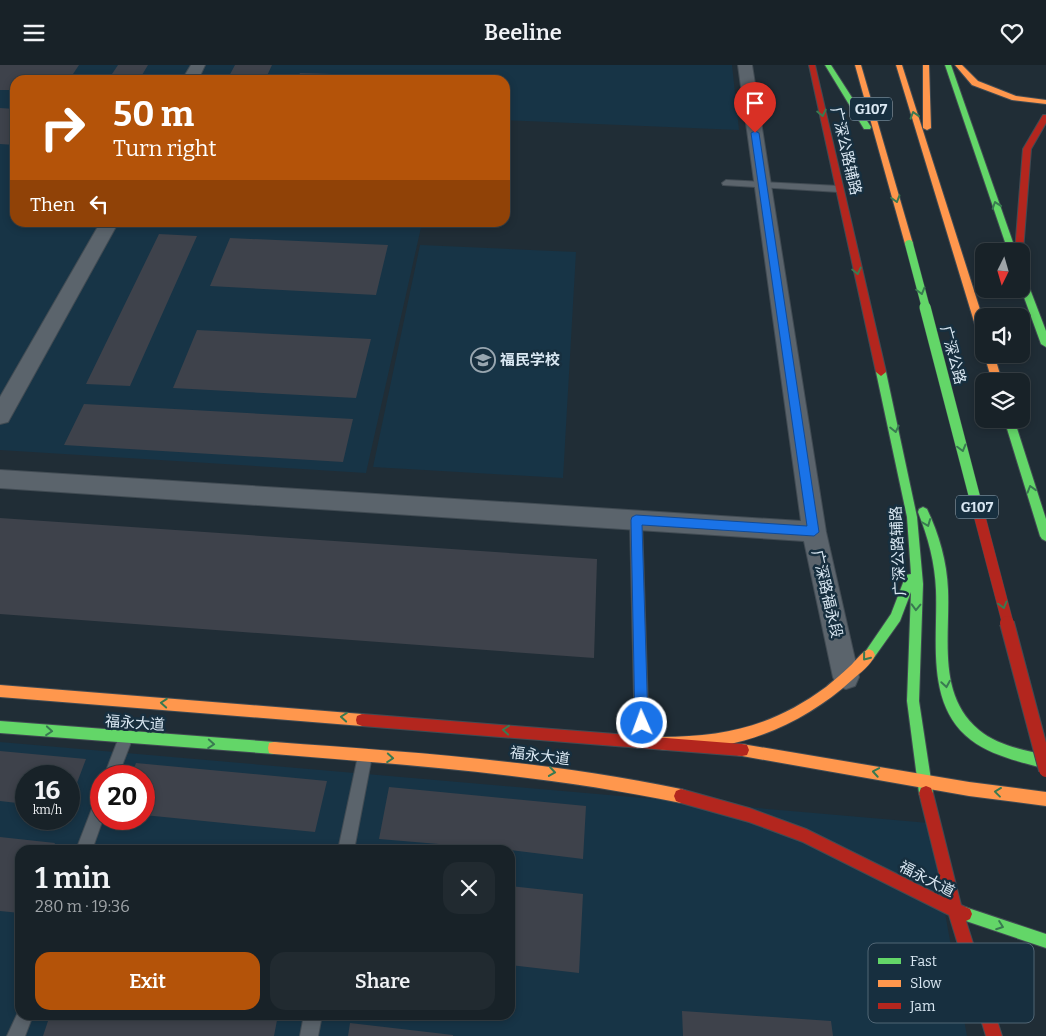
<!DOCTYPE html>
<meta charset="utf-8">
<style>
body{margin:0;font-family:Bitter,"Noto Sans SC",serif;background:#212a30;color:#f1f3f6;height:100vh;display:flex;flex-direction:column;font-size:19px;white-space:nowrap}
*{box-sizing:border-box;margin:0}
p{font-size:16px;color:#9fa4a8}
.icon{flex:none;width:28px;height:28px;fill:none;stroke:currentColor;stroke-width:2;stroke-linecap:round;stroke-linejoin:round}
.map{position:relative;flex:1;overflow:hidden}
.panel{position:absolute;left:15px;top:780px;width:500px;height:175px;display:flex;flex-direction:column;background:#182228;border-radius:15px;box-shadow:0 2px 8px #0003,0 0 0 1px #363f45}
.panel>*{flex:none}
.banner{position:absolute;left:10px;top:10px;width:500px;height:152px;border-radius:15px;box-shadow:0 2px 8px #0003,0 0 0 1px #363f45;background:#b45309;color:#fff;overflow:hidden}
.needle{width:32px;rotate:185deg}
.buttons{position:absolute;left:975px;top:178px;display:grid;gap:10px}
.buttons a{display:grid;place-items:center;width:55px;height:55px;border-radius:10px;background:#182228;box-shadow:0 2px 8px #0003,0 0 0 1px #363f45;font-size:25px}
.speed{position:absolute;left:15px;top:700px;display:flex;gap:10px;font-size:25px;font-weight:700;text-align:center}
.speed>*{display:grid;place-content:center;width:65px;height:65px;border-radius:50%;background:#182228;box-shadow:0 2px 8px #0003,0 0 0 1px #363f45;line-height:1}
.speed small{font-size:12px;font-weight:400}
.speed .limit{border:8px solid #d22;background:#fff;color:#111}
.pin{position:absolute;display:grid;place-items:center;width:42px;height:42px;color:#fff;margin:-51px -21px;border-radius:50% 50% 50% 0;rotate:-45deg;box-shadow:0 0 5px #0007}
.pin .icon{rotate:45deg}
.me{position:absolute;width:55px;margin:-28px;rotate:358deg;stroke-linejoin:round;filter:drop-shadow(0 0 4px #0008)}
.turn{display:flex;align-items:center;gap:18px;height:105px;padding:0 20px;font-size:22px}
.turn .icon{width:65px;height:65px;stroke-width:2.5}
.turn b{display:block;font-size:35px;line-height:42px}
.then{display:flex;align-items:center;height:48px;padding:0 20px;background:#0003;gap:10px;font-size:19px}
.round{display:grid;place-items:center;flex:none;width:52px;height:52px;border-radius:15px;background:#212a30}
.head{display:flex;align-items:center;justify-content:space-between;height:85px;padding:0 20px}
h1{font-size:30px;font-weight:600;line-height:38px}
.cta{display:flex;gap:10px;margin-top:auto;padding:10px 20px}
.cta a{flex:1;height:58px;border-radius:15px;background:#b45309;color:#fff;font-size:20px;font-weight:600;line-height:58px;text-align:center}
.cta a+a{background:#212a30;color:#f1f3f6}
header{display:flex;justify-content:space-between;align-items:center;height:65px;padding:0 20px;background:#182228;font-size:22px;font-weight:600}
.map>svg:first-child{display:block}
.built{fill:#173446;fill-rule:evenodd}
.building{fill:#3e424b}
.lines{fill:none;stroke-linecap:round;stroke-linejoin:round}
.lane-casing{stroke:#414b53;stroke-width:2}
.street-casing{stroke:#414b53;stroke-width:2}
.fast-casing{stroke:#414b53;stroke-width:2}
.slow-casing{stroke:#414b53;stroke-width:2}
.jam-casing{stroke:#414b53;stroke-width:2}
.lane{fill:#5b646c;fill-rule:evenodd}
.street{fill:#5b646c;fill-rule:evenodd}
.fast{fill:#63d668;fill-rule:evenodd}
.slow{fill:#ff974d;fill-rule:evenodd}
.jam{fill:#b3261e;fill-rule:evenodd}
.fast-bridge-far1-casing{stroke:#414b53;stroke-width:9;stroke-linecap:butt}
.fast-bridge-casing{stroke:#414b53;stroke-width:12;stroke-linecap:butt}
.jam-bridge-far1-casing{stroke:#414b53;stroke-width:12;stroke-linecap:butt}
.jam-bridge-casing{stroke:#414b53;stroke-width:16;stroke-linecap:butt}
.fast-bridge-far1{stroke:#63d668;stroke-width:8}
.fast-bridge{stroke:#63d668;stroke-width:11}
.jam-bridge-far1{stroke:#b3261e;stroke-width:11}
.jam-bridge{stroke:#b3261e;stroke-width:14}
.oneway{stroke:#397a51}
.route{fill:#1a73e8;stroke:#114b97}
.labels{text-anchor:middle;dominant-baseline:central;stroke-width:5;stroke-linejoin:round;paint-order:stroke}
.shield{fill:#172f3f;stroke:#9fb0bc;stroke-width:1}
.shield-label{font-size:14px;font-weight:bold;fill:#d9e7f2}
.street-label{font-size:15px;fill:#d9e7f2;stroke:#172f3f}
.poi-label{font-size:15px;font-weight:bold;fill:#d9e7f2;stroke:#172f3f;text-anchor:start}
.key{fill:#172f3f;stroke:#516675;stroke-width:1}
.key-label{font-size:14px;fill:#d9e7f2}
</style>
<header><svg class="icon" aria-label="menu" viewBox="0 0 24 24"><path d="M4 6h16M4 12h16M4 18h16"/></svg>Beeline<svg class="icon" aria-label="heart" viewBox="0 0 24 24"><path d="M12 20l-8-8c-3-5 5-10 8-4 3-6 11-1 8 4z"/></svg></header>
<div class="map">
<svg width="1046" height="971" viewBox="0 0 1046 971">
<rect width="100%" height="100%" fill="#202d36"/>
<path class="built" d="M0,0H732L739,65L505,55V15H15V158H422L366,408L0,385Z
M420,180L576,187L563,413L373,402Z
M0,677L929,758L967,971H0ZM26,711H69V754H26ZM101,711H144V754H101ZM20,785H510V950H20Z"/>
<path class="building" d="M0,0H79L69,15H15V25H0Z
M118,0H148L139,15H108Z
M235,0H272L265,15H227Z
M300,8L366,10L365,15H297Z
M401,11L431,12L430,15H399Z
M0,43L15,44V80L0,79Z
M159,169L197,171L130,321L86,319Z
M230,173L388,180L376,230L210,221Z
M197,265L371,274L356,333L173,323Z
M84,339L353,354L343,397L64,380Z
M0,453L597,494L594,593L0,549Z
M0,686L86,694L69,739V711H26V739L0,736Z
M136,698L327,716L315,767L144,750V711H131Z
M389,722L586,741L583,794L510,785L379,774Z
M0,772L55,778L52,785H20V848L0,846Z
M108,780L140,784V785H106Z
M510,821L583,829L579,908L510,900Z
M682,946L831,956L833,971H683Z
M50,950H278L274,971H43Z
M350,958L453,970V971H348Z"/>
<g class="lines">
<defs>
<path id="lane" d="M726,115L839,121L843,124L839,127L723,120L722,118Z
M636,450L640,451L642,455L649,676L647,681L642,683L637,681L635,676L630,455L632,451Z
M126,665L131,667L133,672L118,711H104L121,667Z
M365,684L370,686L372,691L354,785H338L358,691L360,686Z
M101,731V754H103L92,785H76L96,733Z
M20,943V950H33L25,971H7Z
M304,950H322L318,971H300Z"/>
<path id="street" d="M191,0H205L198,15H182Z
M738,0H752L826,467L859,612L855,621L846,624L837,621L833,612L804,476L0,423V405L801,456Z
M100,158H118L8,357L0,359V332Z"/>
<path id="fast" d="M825,0H831L871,62L870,64H864Z
M945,0H951L1016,186H1008Z
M1021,208L1025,211L1046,266V282L1041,279L1021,224Z
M881,303L886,307L917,452L923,519L919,636L933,728L931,733L926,735L921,733L919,728L907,636L911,527L900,556L873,594L869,596L865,594L863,590L891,549L906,510L911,509L907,452L876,307Z
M1004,354H1014L1046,454V476L1042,474L1040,471Z
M923,442L927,444C939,469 947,497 948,525C950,573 937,630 979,665C997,680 1023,685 1046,690V704C1021,697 992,691 971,675C925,640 938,575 936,525C935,498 928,472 918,447L919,444Z
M0,656L274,677L279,678L280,683L279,688L274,689L0,668Z
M965,842L1046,869V883L960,854L958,849L960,844Z"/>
<path id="slow" d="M855,0H861L913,179L912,181H906L905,179Z
M896,0H902L984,257V276L979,273Z
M923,0H929L931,63L927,65L923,63Z
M955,0H962L978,16L1016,31L1046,35V39L1012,35L972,20Z
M984,289H994L1002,316H992Z
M869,584L873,586L875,590C871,600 860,608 852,615C806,657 745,684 683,684C674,684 664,686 656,683L655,678L656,673L661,672C726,672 773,661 826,622C834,615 842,609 849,602C856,596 861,587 869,584Z
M0,620L362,649L367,651L368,655L367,659L362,661L0,632Z
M274,677C411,687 547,696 681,724L686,726L688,731L686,736L681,738C547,710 411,700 274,689L269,688L268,683L269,678Z
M742,679L969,717L1046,727V741L969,731L742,691L737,690L735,685L737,680Z"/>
<path id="jam" d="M809,0H815L886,307L881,311L876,307Z
M1043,50H1046V58L1031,84L1023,186L1021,188V186H1015L1023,84Z
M362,649L742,679L747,680L749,685L747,690L742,691L362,661L357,659L356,655L357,651Z
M926,721L931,723L933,728L961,840L970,844L972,849L970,854L966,856L1002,971H986L949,850L803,777L749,757L681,738L676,736L674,731L676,726L681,724L749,743L806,764L945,833L919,728L921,723Z"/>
</defs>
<use href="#lane" class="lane-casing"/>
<use href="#street" class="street-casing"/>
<use href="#fast" class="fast-casing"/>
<use href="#slow" class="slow-casing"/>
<use href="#jam" class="jam-casing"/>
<use href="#lane" class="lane"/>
<use href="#street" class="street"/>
<use href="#fast" class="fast"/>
<use href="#slow" class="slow"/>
<use href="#jam" class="jam"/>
<defs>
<path id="fast-bridge-far1" d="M909,179L926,243"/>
<path id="fast-bridge" d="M925,242L979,449"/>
<path id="jam-bridge-far1" d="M979,449L1008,559"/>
<path id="jam-bridge" d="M1007,558L1046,705"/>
</defs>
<use href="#fast-bridge-far1" class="fast-bridge-far1-casing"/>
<use href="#fast-bridge" class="fast-bridge-casing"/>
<use href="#jam-bridge-far1" class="jam-bridge-far1-casing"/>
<use href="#jam-bridge" class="jam-bridge-casing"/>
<use href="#fast-bridge-far1" class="fast-bridge-far1"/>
<use href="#fast-bridge" class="fast-bridge"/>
<use href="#jam-bridge-far1" class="jam-bridge-far1"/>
<use href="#jam-bridge" class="jam-bridge"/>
</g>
<defs><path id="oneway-chevron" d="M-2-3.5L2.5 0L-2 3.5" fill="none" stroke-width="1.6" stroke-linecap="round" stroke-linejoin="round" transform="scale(1.25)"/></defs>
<g class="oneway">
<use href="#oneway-chevron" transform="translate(822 48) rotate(77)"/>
<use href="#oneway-chevron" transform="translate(914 50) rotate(-107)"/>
<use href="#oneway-chevron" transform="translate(896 134) rotate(74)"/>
<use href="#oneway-chevron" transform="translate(996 140) rotate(-109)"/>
<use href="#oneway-chevron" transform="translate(857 206) rotate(77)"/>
<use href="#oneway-chevron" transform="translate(921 226) rotate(75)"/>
<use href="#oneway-chevron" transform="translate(895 364) rotate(77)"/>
<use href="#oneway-chevron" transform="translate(962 383) rotate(75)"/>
<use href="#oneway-chevron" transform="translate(1031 424) rotate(-107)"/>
<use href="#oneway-chevron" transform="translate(927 458) rotate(69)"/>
<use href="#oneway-chevron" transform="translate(1003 540) rotate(75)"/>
<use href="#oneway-chevron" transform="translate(916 542) rotate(92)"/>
<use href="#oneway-chevron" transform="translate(866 592) rotate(129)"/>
<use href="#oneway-chevron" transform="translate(946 619) rotate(81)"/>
<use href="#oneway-chevron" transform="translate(164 638) rotate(-176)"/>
<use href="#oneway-chevron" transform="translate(344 652) rotate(-175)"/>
<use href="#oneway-chevron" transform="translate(506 665) rotate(-175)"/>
<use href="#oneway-chevron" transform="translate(49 666) rotate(5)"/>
<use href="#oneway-chevron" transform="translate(211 679) rotate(4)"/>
<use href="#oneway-chevron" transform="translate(390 693) rotate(4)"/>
<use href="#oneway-chevron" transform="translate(552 707) rotate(8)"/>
<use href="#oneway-chevron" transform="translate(876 707) rotate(-170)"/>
<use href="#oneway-chevron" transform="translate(998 727) rotate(-173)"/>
<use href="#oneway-chevron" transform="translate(1000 861) rotate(20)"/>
</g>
<path class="route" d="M755,66L759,68L819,467L814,471L642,460L648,658L646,662L642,664L637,662L635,658L631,455L632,452L636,450L807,461L751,68Z"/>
<defs>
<symbol id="school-ring" viewBox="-11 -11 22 22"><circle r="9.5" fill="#172f3f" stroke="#98a6b0" stroke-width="1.5"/><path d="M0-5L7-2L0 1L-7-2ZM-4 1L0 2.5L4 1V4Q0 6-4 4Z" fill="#98a6b0"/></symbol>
</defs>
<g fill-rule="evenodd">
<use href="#school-ring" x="469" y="281" width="28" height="28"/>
</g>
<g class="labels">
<g class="shield">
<rect x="850" y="32.5" width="42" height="23" rx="4"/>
<rect x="956" y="430.5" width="42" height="23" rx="4"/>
</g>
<g class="shield-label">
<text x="871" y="44">G107</text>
<text x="977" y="442">G107</text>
</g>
<g class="street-label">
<text transform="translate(846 86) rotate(77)">广深公路辅路</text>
<text transform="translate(953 290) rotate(75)">广深公路</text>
<text transform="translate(898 486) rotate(-93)">广深公路辅路</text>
<text transform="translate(827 529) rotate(77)">广深路福永段</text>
<text transform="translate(135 658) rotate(4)">福永大道</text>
<text transform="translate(540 691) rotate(7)">福永大道</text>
<text transform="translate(927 814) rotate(27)">福永大道</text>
</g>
<g class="poi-label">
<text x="500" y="295">福民学校</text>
</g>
</g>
<rect x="868" y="878" width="166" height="80" rx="8" class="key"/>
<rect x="878" y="893" width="23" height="6" fill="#63d668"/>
<rect x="878" y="915" width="23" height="7" fill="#ff974d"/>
<rect x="878" y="938" width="23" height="6" fill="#b3261e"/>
<g class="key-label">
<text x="910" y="901">Fast</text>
<text x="910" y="923">Slow</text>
<text x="910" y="946">Jam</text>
</g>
</svg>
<div class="buttons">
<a><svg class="needle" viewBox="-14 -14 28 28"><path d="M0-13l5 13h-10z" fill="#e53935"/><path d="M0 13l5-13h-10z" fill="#9fa4a8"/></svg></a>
<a><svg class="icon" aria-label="sound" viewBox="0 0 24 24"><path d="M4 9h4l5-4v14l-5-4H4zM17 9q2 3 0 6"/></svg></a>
<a><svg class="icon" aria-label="layers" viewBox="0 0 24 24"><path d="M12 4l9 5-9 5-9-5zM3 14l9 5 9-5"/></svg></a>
</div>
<div class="speed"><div>16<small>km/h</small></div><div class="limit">20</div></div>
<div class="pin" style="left:755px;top:68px;background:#d93025"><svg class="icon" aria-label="arrive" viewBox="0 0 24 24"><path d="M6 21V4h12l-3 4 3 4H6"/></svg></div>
<svg class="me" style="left:642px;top:658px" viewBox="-20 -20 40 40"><circle r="17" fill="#1a73e8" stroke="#fff" stroke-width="3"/><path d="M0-11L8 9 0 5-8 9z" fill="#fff"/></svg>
<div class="banner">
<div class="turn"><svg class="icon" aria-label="right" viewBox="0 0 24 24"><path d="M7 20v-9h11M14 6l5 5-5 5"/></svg><div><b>50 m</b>Turn right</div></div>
<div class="then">Then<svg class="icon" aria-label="left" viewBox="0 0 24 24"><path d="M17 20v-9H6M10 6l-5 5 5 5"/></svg></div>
</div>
<section class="panel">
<div class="head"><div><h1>1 min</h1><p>280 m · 19:36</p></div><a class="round"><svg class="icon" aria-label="close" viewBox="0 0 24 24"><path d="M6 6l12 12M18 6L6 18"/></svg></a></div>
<div class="cta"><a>Exit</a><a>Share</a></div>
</section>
</div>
